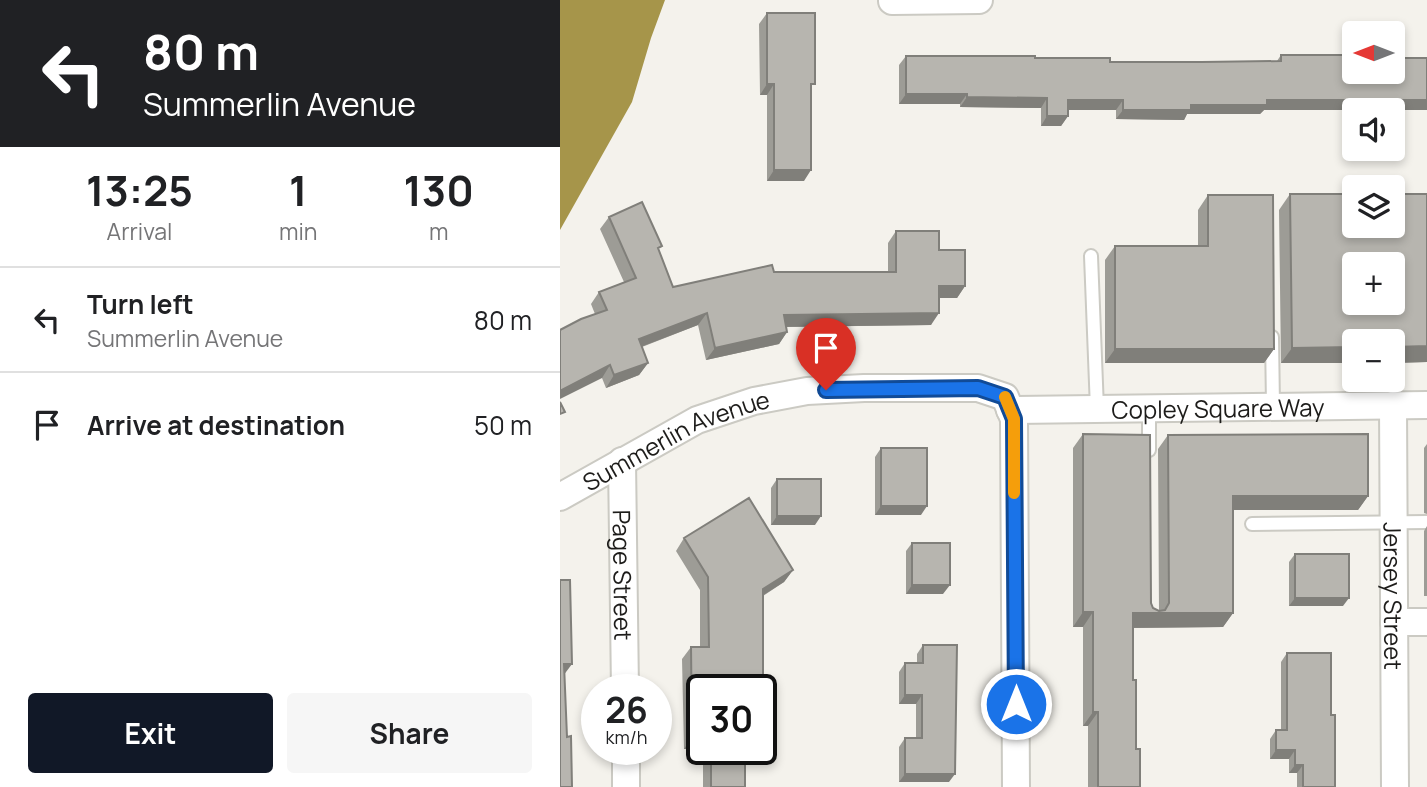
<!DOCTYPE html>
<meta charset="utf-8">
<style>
body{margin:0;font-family:Manrope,sans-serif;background:#f6f6f6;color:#202124;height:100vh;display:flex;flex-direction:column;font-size:26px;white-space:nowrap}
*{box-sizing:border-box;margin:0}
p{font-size:23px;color:#757577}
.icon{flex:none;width:38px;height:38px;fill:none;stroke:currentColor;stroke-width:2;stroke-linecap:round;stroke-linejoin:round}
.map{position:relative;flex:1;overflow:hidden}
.drawer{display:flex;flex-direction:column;background:#fff;width:560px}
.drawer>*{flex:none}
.banner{background:#202124;color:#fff;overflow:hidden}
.needle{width:46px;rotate:270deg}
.tools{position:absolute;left:782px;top:21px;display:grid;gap:14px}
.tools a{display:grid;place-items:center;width:63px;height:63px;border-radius:7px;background:#fff;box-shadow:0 4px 10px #0003;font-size:35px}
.speed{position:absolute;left:21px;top:674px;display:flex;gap:14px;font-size:35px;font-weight:700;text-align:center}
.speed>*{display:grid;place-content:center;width:91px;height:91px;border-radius:50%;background:#fff;box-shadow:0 4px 10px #0003;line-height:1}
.speed small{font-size:18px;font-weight:400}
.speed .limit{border:4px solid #111;border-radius:10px;background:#fff;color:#111}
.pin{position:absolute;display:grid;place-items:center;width:60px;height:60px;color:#fff;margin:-72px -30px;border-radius:50% 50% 50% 0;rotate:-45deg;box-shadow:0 0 7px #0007}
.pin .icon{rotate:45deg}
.me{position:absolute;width:77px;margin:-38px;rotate:0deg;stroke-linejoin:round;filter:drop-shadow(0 0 5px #0008)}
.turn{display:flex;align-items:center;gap:24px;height:147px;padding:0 28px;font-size:32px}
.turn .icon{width:91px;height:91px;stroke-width:2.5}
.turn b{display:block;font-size:49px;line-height:60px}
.eta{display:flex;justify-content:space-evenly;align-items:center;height:119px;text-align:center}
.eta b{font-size:42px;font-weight:700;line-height:49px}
.cta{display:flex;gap:14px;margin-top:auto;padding:14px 28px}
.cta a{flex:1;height:80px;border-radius:7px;background:#111827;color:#fff;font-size:28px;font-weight:700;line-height:80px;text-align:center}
.cta a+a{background:#f6f6f6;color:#202124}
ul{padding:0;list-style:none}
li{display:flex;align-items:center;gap:21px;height:105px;padding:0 28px;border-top:2px solid #e0e0e0}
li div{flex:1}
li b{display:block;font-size:26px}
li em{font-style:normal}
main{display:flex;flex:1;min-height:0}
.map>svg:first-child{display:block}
.water{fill:#a6954a}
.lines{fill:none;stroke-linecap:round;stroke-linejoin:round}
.service-casing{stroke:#cbcac3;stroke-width:16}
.minor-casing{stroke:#cbcac3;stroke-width:30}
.service{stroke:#fff;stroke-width:12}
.minor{stroke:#fff;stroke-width:26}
.wall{fill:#9d9c96}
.shaded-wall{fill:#807f7a}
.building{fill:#b7b5af;stroke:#807f7a;stroke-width:2;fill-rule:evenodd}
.route-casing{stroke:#114b97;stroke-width:18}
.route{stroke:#1a73e8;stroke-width:12}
.slow{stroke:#f59e0b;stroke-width:12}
.labels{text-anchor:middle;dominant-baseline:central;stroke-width:6;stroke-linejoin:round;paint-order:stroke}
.street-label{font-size:24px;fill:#1d1c1a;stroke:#f4f2ec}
</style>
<main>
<section class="drawer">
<div class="banner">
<div class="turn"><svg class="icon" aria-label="left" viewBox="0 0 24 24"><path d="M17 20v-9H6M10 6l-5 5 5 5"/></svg><div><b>80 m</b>Summerlin Avenue</div></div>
</div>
<div class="eta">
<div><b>13:25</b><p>Arrival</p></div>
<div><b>1</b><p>min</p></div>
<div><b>130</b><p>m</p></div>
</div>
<ul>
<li><svg class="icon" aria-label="left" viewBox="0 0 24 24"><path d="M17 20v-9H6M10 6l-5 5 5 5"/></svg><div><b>Turn left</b><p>Summerlin Avenue</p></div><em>80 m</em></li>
<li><svg class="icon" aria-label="arrive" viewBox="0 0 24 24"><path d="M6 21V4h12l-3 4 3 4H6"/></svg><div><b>Arrive at destination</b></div><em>50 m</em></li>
</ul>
<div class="cta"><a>Exit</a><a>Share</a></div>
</section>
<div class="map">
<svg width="867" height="787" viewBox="0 0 867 787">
<rect width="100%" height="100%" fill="#f4f2ec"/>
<path class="water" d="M0,0H105L91,38L72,102L0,230Z"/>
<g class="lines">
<defs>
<path id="service" d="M531,256L537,409
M712,337L713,406
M589,408V450
M692,524L867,522"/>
<g id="minor">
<path d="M332,1L419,0"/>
<path id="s1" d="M833,405L835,787"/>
<path id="s2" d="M450,410L867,405"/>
<path id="s3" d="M62,461L65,690"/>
<path id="s4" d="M0,497L137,420L194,401L247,391L304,388H418L445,397L454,419L456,787"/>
<path d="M834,622H867"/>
<path d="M66,749V787"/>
</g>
</defs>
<use href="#service" class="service-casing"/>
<use href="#minor" class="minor-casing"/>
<use href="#service" class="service"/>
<use href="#minor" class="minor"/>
</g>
<path class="wall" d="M207,13L251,90L244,181H207V95H200L199,24Z
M721,55L784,58H867V110H704L700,114H627L624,120L556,119V110H508V116L501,126H481V108L400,107V104H339V65L346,56L475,58L550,62H642L717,61Z
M730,194H867V362L833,363V341H794V363H721L719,210Z
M648,195L714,349L704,363H545V260L555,246H638V210Z
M49,217L99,250L113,287L214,272H328V243L336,231L379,250L405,286L397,298H379L371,325L226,327L227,332L219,344L146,360L138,325L82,347L88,363L79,375L46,388L42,378L35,314L31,304L39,292L64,282L40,229Z
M523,434L593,608L599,611L598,449L608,435L808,496L798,510H673V613L663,627L573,628V680L576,749L580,787H528V726H523V627H513V448Z
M867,444V514L864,513V448Z
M321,448L361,515H315V457Z
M217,479L255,525H211V488Z
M867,526V596H864V531Z
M124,538L233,570L224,582L203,596V679L195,690H142V749H185V787H143V749H124L122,659L131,647H140V590L116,551Z
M352,543L383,594H346V551Z
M735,554L783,606H729V562Z
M363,645L389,782H339V747L345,738H356V704H339V672L345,663H357V654Z
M727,653L771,715L775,787H737V773H729V759H710V739L716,730H721V662Z"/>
<path class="shaded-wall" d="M207,84H214L207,95H200Z
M346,94H407L400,104H339Z
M407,97L487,98L481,108L400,107Z
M508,100H563L556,110H501Z
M707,100H867V110H704L700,114H627L624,120L556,119L563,110Z
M487,116H508L501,126H481Z
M214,170H251L244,181H207Z
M379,286H405L397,298H371Z
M147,313L138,325L70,351L79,339Z
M379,313L371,325L215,327L224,315Z
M227,332L219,344L146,360L155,348Z
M867,346V362L833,363V347Z
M794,347V363H721L732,348Z
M555,349H714L704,363H545Z
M88,363L79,375L46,388L54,375Z
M50,365L42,378L0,399V391Z
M673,496H808L798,510H663Z
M321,506H367L361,515H315Z
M217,516H261L255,525H211Z
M233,570L224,582L194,601L203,589Z
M352,585H390L383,594H346Z
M735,598H789L783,606H729Z
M523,612H533L523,627H513Z
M573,613H673L663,627L563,628Z
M4,664H12L3,676Z
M185,679H203L195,690H178Z
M345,695H362L356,704H339Z
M533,712H538L528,726H523Z
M132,737H142V749H143H124Z
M716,750H735L729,759H710Z
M735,765H743L737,773H729Z
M345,774H395L389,782H339Z"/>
<path class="building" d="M207,13H255V84H251V170H214V84H207Z
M721,55H784V58H794V72H833V58H867V100H707V105H631V110H563V100H508V116H487V98L407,97V94H346V56H475V58H550V62H642L721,61Z
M730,194H794V226H833V194H867V346L833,347V341H794V347L732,348ZM794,264H833V303H794Z
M648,195H713L714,349H555V246H648Z
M82,202L102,246L98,248L113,287L212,265L214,272H336V231H379V250H405V286H379V313L224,315L227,332L155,348L147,313L79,339L88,363L54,375L50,365L0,391V330L21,319L47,310L39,292L76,278L49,217Z
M0,402L5,412L0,414Z
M523,434L590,435L591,603L593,608L599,611L605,610L609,603L608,435L808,434V496H673V613H573V680H576V749H580V787H538V712H533V612H523Z
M321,448H367V506H321Z
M217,479H261V516H217Z
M189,498L233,570L203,589V679H185V690H142V737H132L131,647H149L148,577L124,538Z
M352,543H390V585H352Z
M735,554H789V598H735Z
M0,580H10L12,664H4L7,737L11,736L12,787H0Z
M363,645H397L395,774H345V738H362V695H345V663H363Z
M727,653H771V715H775V787H743V765H735V750H716V730H727Z
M151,749H185V787H151Z"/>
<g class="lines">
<defs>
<path id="route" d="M266,390L418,388L445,397L454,419L456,704"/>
</defs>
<use href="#route" class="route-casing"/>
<use href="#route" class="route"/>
<path class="slow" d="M445,397L454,419V493"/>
</g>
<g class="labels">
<g class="street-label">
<text stroke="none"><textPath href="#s2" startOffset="208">Copley Square Way</textPath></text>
<text stroke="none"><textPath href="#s4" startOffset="130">Summerlin Avenue</textPath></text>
<text stroke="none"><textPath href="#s3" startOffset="114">Page Street</textPath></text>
<text stroke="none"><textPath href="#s1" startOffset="191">Jersey Street</textPath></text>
</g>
</g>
</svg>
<div class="tools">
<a><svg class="needle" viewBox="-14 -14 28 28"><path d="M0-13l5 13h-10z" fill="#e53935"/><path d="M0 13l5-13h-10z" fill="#757577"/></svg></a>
<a><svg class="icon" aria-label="sound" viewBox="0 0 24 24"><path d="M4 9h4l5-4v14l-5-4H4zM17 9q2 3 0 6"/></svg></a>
<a><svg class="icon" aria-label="layers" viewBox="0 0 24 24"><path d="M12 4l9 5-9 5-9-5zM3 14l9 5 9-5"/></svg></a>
<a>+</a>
<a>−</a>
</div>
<div class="speed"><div>26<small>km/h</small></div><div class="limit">30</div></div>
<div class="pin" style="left:266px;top:390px;background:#d93025"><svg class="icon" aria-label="arrive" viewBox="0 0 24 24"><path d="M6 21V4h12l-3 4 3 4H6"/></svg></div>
<svg class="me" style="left:456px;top:704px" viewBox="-20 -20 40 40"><circle r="17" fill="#1a73e8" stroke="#fff" stroke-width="3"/><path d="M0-11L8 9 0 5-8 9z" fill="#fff"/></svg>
</div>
</main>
